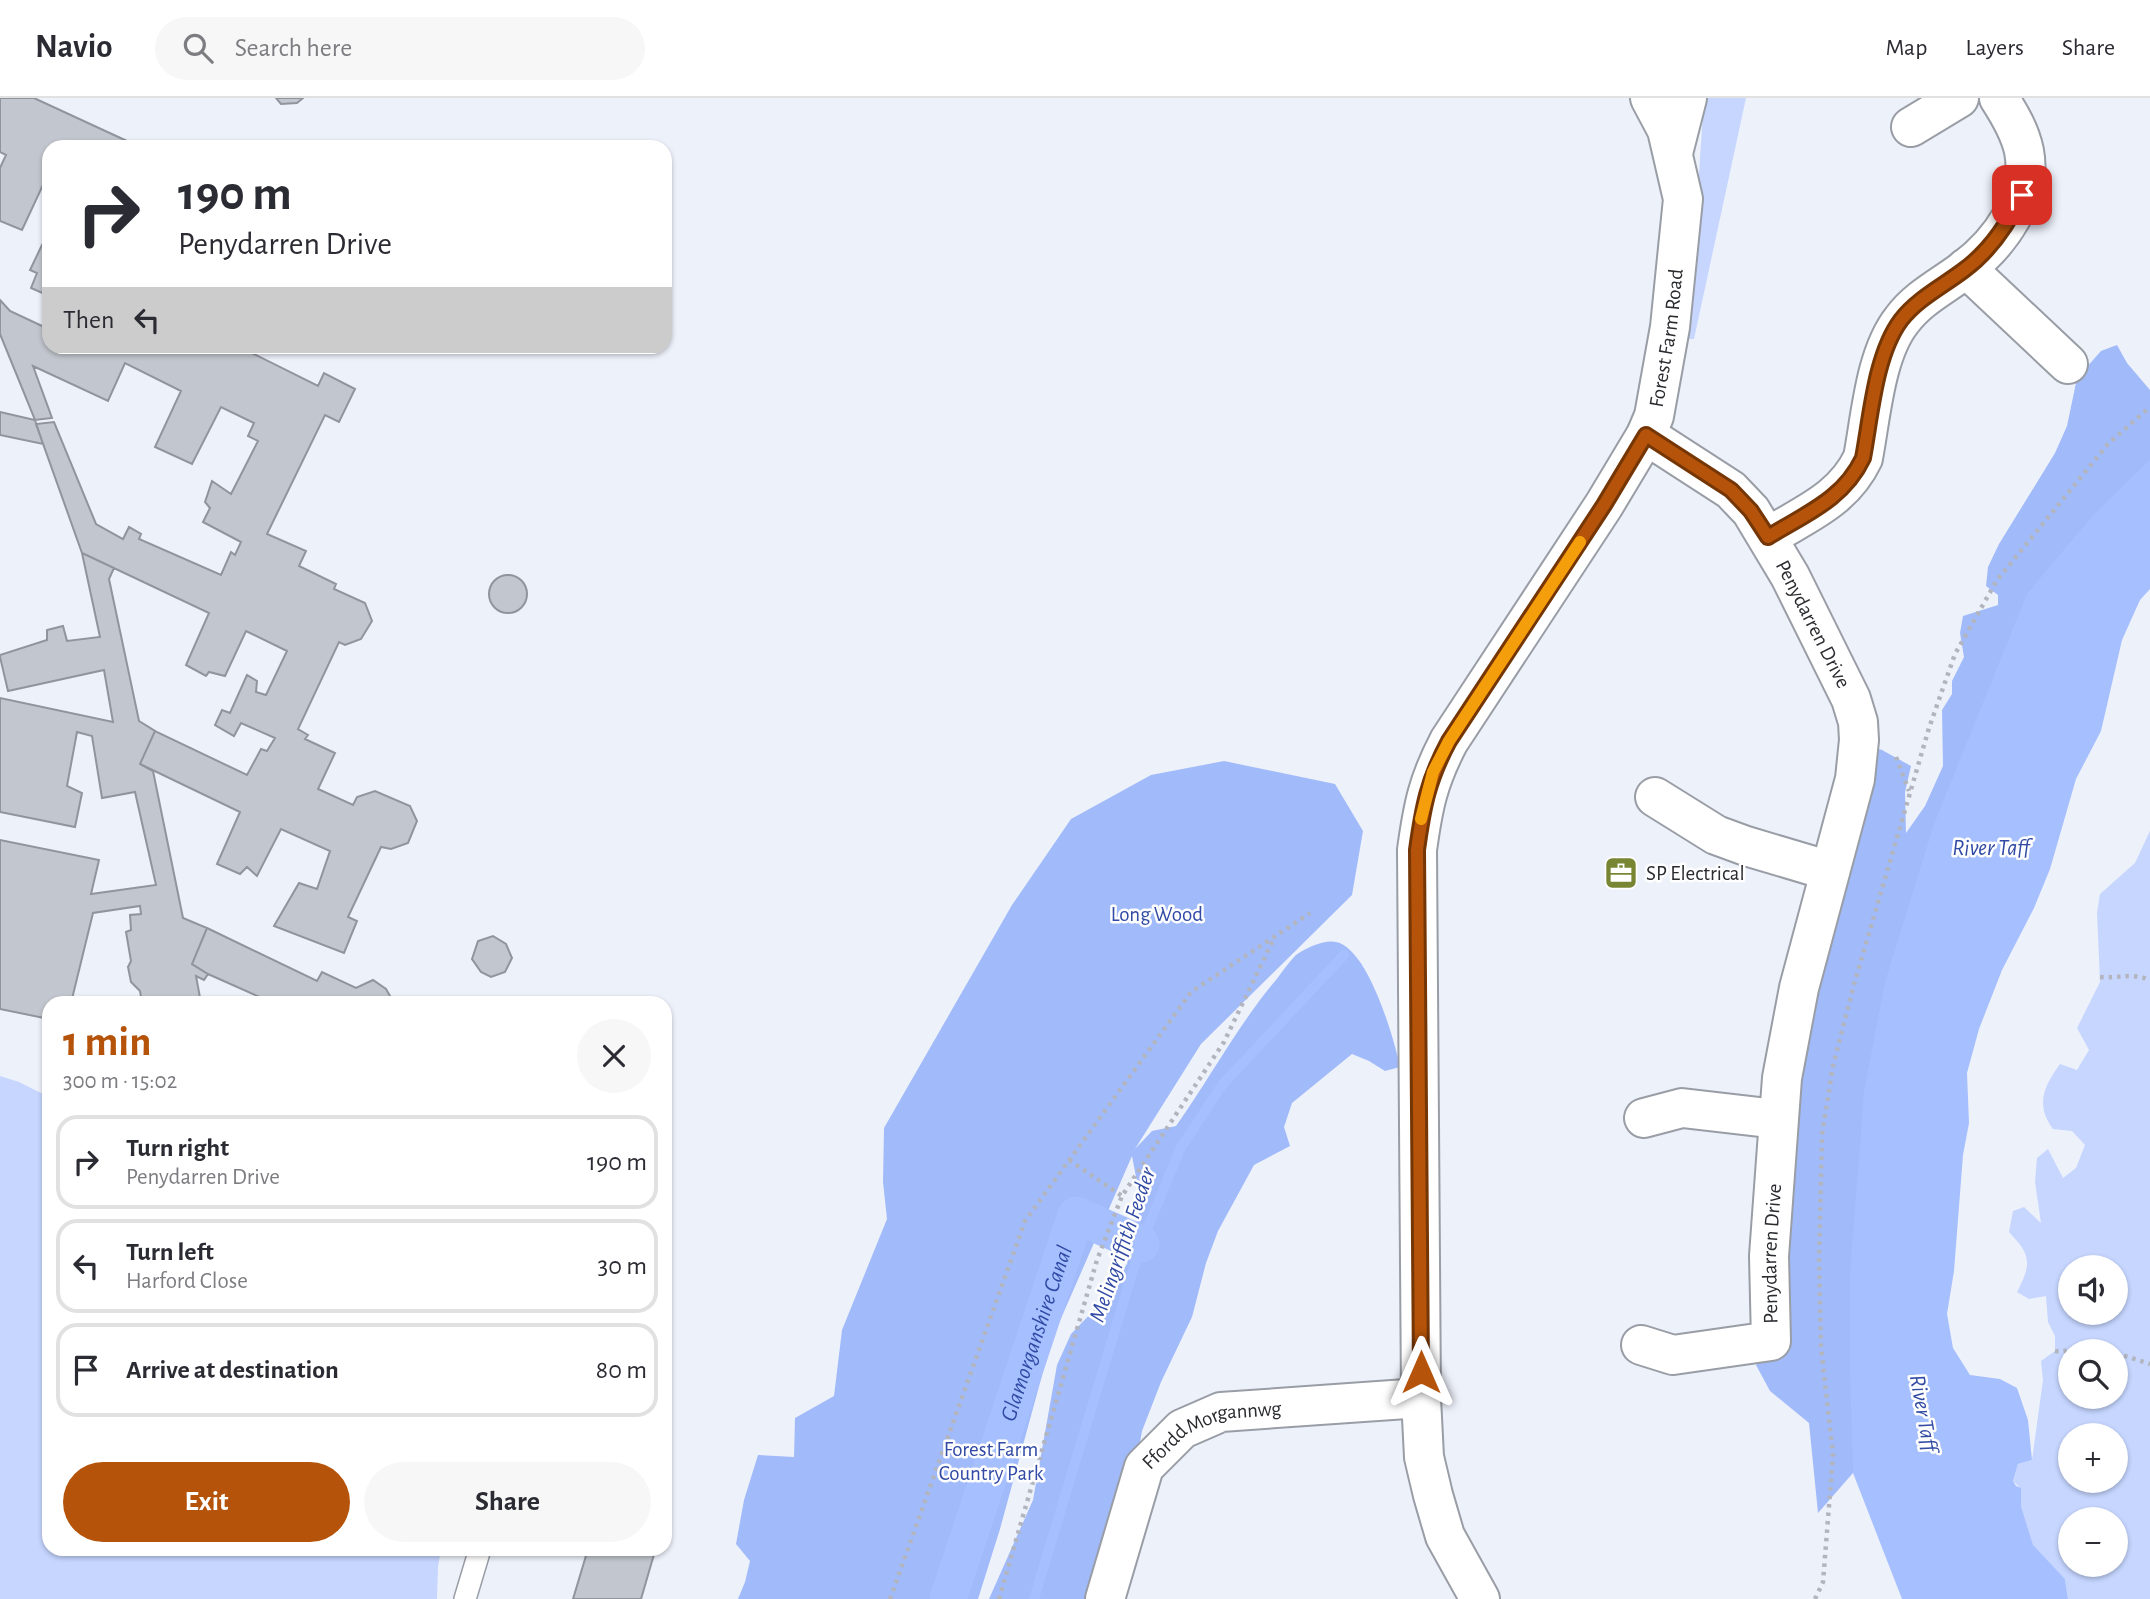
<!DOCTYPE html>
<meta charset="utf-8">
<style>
body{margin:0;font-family:"Alegreya Sans",sans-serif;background:#f7f7f7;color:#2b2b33;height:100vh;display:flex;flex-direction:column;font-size:26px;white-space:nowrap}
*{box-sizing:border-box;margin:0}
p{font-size:23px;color:#7c7c81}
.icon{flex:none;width:38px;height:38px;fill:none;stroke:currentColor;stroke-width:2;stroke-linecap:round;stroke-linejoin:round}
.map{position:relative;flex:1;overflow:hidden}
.drawer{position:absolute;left:42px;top:898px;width:630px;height:560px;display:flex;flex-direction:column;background:#fff;border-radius:21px;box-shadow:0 2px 5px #0004}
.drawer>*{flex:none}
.hud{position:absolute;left:42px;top:42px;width:630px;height:214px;border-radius:21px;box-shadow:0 2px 5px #0004;background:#fff;color:#2b2b33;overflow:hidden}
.buttons{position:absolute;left:2058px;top:1157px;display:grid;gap:14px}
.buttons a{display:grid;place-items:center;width:70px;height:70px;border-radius:50%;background:#fff;box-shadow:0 2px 5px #0004;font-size:35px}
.pin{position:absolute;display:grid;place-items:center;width:60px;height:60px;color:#fff;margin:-30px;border-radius:14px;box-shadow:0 4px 10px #0006}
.me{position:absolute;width:77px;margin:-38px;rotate:0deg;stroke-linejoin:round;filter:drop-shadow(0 0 5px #0008)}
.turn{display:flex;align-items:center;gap:24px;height:147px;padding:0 21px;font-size:32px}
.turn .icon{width:91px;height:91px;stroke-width:2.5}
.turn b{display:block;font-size:49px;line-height:60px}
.then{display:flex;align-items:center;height:66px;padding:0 21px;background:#0003;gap:14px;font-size:26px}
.round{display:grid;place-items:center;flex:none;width:74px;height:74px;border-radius:37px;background:#f7f7f7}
.overview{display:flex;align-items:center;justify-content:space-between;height:119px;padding:0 21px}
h1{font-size:42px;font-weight:700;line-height:52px;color:#b45309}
.primary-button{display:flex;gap:14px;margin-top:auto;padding:14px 21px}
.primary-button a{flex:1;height:80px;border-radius:42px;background:#b45309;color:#fff;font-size:28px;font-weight:700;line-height:80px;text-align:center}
.primary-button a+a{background:#f7f7f7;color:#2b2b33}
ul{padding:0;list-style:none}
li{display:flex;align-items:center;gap:21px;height:94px;margin:0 14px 10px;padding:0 7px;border:4px solid #e1e1e2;border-radius:21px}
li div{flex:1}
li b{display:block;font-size:26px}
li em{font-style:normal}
header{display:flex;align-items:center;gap:42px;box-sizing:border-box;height:98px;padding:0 35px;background:#fff;border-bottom:2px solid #e1e1e2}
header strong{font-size:33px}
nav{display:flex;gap:38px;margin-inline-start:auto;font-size:24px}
.search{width:490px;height:63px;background:#f7f7f7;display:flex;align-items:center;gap:18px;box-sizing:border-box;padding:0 24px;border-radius:38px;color:#7c7c81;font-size:26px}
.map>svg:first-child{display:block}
.green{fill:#c6d6ff;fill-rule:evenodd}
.forest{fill:#a1bafa}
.water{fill:#a6bfff}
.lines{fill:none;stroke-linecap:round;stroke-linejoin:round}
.stream{stroke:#a6bfff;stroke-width:10}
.canal{stroke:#a6bfff;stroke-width:37}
.building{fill:#c2c6ce;stroke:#91949d;stroke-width:2}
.service-casing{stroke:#999da5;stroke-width:24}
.minor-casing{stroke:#999da5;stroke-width:42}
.path{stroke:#b2b5bd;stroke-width:4.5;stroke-dasharray:3.5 5;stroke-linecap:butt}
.service{stroke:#fff;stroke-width:21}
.minor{stroke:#fff;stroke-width:38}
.route-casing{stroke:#753606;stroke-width:18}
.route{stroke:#b45309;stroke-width:12}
.slow{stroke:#f59e0b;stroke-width:12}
.labels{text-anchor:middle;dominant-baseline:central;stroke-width:5;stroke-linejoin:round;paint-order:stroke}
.street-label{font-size:21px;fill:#2a2b2f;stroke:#fefefe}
.poi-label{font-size:21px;fill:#2a2b2f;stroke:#fefefe;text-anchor:start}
.park-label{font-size:21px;fill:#314aa5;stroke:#fefefe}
.water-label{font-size:23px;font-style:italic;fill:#314aa4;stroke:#fefefe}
</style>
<header>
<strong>Navio</strong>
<div class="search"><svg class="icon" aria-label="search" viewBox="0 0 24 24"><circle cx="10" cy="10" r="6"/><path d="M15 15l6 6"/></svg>Search here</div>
<nav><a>Map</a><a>Layers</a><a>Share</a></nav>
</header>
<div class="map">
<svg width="2150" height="1501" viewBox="0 0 2150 1501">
<rect width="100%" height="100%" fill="#edf1fa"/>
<path class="green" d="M1704,0H1746L1694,241H1688Z
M2150,733V1501H2068L2065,1481L2033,1448L2021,1408V1391L2013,1383L2018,1366L2032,1362L2043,1282L2041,1263L2055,1253V1238L2048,1224L2046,1198L2029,1201L2017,1194C2032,1165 2031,1157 2009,1134L2013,1113L2024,1109L2041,1125L2035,1084L2037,1060L2048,1051L2063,1080L2076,1070L2085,1047L2072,1033L2053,1031C2035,1007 2044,988 2060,966L2077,972L2089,952L2077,930L2100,884L2097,815L2100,796L2135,765ZM2070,1169H2116V1214H2070ZM2070,1253H2116V1298H2070ZM2070,1337H2116V1382H2070ZM2070,1421H2116V1466H2070Z
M0,978L19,984L49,999V1451H441L438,1469L437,1501H0Z"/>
<path class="forest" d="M2117,247L2127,265L2150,292V398L2093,452L1871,1364L1853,1375L1818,1415L1809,1325L1770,1293L1756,1267L1767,1248L1791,1000L1867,648L1882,652L1911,668L1905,694L1906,735L1925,708L1943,668L1942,612L1952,596V583L1964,559L1960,535L1963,518L1998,507V497L1986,488L1988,469L1999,446L2055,355L2067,328L2077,280L2101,253Z
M1224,663L1335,686L1363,733L1352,797L1201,946L1135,1051L1152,1033L1176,1028C1210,980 1238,927 1276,882C1282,874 1289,864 1296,857C1305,850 1325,841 1336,844C1368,850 1394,940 1400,969L1385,973L1369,963L1352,956L1292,1005L1284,1029L1290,1048L1254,1067L1218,1133L1206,1165L1192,1219L1161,1284L1142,1333L1129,1405L1094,1501H989L1033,1402L1057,1267L1071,1236L1097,1209L1127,1166L1141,1105L1132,1058L1052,1241L1000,1431L978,1501H738L745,1484L750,1463L736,1446L744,1402L758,1357L794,1359L795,1320L834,1298L842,1232L887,1121L883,1084L884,1030L1012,807L1071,721L1151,677Z"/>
<path class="water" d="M2150,362V491L2140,502L2122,542L2101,633L2076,681L2050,771L2034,810L2002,872L1979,931L1967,975L1969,1025L1963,1057L1954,1173L1947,1216L1953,1250L1970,1277L2000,1281L2017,1290L2028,1322L2032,1362L2018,1366L2013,1383L2016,1388L2021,1390V1408L2033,1447L2065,1481L2068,1501H1902L1853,1375L1850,1274V1175L1864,994L1885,884L1934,726L2027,496L2094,416Z"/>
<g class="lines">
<path class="stream" d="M1034,1501L1141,1146L1180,1051L1222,987L1344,857"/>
<path class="canal" id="s1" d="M948,1501L1076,1117L1141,1146"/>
</g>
<path class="building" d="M0,0H34L140,49H49V74L22,132L0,123V70L6,57L0,54Z
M276,0H303L297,5L281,6Z
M42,147L49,151V198L31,190L37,175L30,172Z
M0,202L10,213L42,228L49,223V248H238L318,288L324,275L355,291L339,324L325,317L267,436L306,453L299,468L336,486L334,491L365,505L372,523L361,541L345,547L339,544L298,631L308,637L305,641L335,655L318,691L353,707L357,699L375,693L410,708L417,723L408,745L391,751L381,749L348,819L357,823L344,855L274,828L299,785L317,791L330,753L281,731L257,778L247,769L240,776L217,766L240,714L140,666L155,633L247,677L261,651L267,653L275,640L241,625L234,638L215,627L222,612L230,615L247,577L257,583L256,594L266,597L287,553L246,533L225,578L209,574L206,578L186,567L209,515L82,455L36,326L54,324L96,426L123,441L129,429L141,436L139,441L221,477L231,454L235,457L241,444L203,424L210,410L205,404L212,383L231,396L258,343L248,338L254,325L221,309L192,366L155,349L181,293L125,265L108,303L33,268L52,320L35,322L0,236Z
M0,314L35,322L43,346L0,337Z
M82,455L114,470L109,481L139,623L155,633L140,666L153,673L183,820L207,830L192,866L208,876L204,882L196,878L201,905H142L140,893L131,884L128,869L131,863L126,834L131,832L130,817L141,816L140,808L93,815L71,905H49V921L0,911V742L99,762L91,796L156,787L135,694L102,700L92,638L77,634L67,688L82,695L75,729L0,714V600L113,624L104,572L8,593L0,559V557L47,542V532L63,528L67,543L100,539Z
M489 496a19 19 0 1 1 38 0a19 19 0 1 1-38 0Z
M207,830L317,883L322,874L356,890L373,882L386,891L394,905H273L208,876L192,866Z
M493,838L506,846L512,860L505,874L491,879L481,874L472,861L478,843Z
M588,1451H648L655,1453L641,1501H573Z"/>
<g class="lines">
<defs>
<path id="service" d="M465,1501L480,1451"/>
<g id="minor">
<path d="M1911,29L1959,0"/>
<path d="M1673,55L1687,0"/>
<path d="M1966,170L2068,266"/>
<path d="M1768,439C1805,416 1843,402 1863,360C1871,318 1875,256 1902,222C1918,200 1943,188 1964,172C2000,145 2033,100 2024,53C2020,34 2010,17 1999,0"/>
<path d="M1655,699L1716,737L1746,748L1830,773"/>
<path d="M1644,1020L1682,1010L1777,1021"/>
<path id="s2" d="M1641,1247L1673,1257L1771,1243L1769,1158L1782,980L1799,890L1855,681L1859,642L1858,624L1851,601L1790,478L1751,413L1731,392L1646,337"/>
<path id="s3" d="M1105,1501L1144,1369L1182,1331L1221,1314L1421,1300"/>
<path id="s4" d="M1480,1501L1445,1438L1433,1397L1424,1359L1421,1300L1417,752C1423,708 1428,683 1449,643L1604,407L1646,337L1654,318L1670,229L1683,101L1667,32L1650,0"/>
</g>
</defs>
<use href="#service" class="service-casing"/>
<use href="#minor" class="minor-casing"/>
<path class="path" d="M1896,659L1909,693
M2100,879C2119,881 2130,874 2150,882
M1069,1062L1122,1098
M2055,1253C2065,1255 2070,1250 2080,1249C2090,1247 2101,1250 2111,1253
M2116,1255L2150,1266
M890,1501L1025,1123L1191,894L1310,815
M999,1501L1097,1162L1122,1098L1224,944L1275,838
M1815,1501L1823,1484L1833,1357L1821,1249L1819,1164L1822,1037L1833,968L1853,890L1929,630L1955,556L1997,482L2108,346L2150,309"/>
<use href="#service" class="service"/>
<use href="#minor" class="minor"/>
</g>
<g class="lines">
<defs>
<path id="route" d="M1421,1274L1417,752C1423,708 1428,682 1449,643L1604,407L1646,337L1731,392L1751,413L1768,439C1805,416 1843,402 1863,360C1871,318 1875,257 1901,222C1917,201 1943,188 1964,172C1990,153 2008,126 2022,97"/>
</defs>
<use href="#route" class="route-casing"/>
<use href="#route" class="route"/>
<path class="slow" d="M1421,721L1433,674L1449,643L1580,444"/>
</g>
<defs>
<symbol id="office-square" viewBox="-11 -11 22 22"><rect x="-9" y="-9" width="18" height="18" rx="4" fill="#788634" stroke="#fefefe"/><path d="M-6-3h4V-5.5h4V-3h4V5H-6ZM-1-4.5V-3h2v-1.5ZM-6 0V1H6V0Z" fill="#fff"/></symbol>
</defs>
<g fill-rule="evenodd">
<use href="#office-square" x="1602" y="756" width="38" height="38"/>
</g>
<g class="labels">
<g class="street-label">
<text stroke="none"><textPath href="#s4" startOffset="1339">Forest Farm Road</textPath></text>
<text transform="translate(1813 526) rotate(63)">Penydarren Drive</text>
<text stroke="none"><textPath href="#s2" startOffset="220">Penydarren Drive</textPath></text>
<text stroke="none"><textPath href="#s3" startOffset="217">Ffordd Morgannwg</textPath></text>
</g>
<g class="poi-label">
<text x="1646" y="775">SP Electrical</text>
</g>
<g class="park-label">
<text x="1157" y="816">Long Wood</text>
<text x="991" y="1351">Forest Farm<tspan x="991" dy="24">Country Park</tspan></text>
</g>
<g class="water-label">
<text x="1991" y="750">River Taff</text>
<text transform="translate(1123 1147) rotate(-71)">Melingriffith Feeder</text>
<text stroke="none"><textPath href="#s1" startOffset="280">Glamorganshire Canal</textPath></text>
<text transform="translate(1923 1315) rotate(80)">River Taff</text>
</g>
</g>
</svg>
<div class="buttons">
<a><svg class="icon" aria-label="sound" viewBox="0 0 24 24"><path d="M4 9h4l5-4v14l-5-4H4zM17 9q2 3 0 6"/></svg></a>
<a><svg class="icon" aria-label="search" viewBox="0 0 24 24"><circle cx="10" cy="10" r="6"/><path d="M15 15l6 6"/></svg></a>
<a>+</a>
<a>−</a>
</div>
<div class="pin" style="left:2022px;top:97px;background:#d93025"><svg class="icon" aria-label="arrive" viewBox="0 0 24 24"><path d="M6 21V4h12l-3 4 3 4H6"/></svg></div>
<svg class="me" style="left:1421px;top:1274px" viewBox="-20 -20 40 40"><path d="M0-17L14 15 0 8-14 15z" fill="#b45309" stroke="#fff" stroke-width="4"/></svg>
<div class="hud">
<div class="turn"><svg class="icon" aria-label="right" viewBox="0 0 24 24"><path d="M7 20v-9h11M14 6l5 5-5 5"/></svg><div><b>190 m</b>Penydarren Drive</div></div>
<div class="then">Then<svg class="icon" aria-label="left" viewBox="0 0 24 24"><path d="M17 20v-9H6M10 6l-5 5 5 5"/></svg></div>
</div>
<section class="drawer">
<div class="overview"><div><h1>1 min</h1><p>300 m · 15:02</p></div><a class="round"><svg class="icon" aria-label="close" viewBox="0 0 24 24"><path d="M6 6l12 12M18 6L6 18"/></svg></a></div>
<ul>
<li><svg class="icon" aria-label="right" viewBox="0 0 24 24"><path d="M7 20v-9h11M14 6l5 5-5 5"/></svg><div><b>Turn right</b><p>Penydarren Drive</p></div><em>190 m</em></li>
<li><svg class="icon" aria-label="left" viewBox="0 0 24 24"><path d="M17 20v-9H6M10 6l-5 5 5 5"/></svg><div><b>Turn left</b><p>Harford Close</p></div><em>30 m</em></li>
<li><svg class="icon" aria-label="arrive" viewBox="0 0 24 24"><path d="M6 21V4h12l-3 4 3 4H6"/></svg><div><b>Arrive at destination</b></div><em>80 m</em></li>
</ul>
<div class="primary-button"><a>Exit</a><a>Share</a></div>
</section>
</div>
